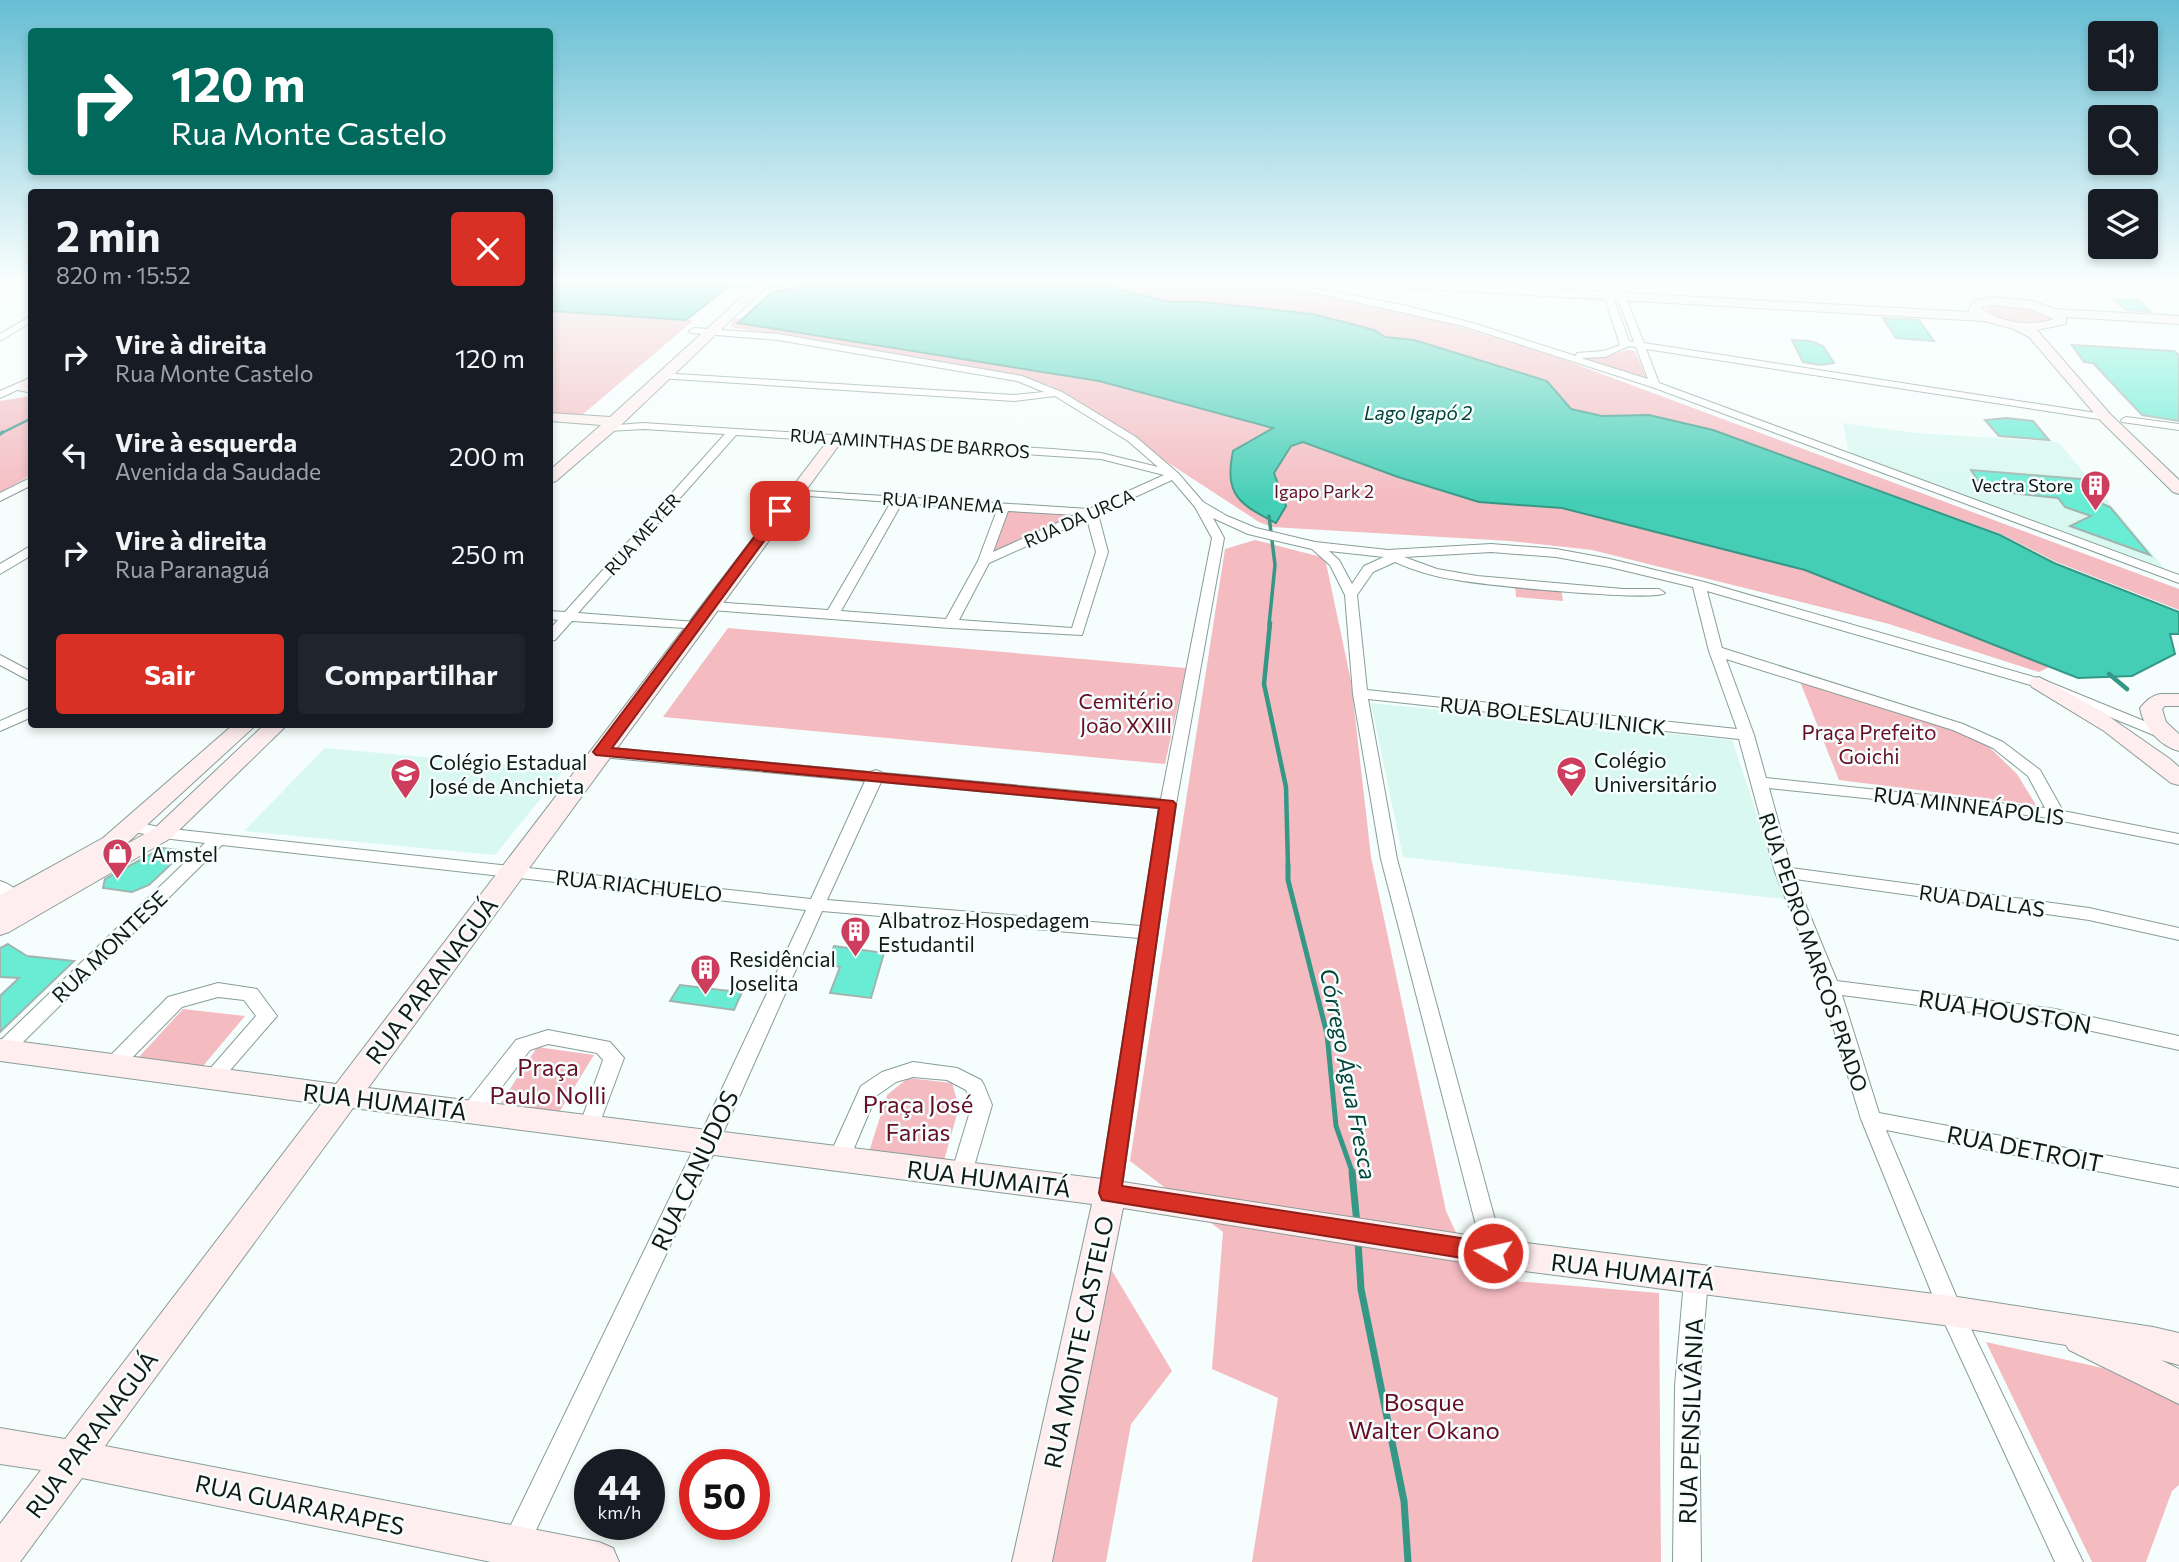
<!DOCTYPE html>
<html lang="pt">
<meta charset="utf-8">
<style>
body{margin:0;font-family:Commissioner,sans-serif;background:#20242c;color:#f1f3f6;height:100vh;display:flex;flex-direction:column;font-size:26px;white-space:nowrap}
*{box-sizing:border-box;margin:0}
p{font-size:23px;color:#9ea1a6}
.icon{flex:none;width:38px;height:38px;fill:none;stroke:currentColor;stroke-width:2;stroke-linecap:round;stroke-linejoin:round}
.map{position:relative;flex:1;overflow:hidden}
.sheet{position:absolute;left:28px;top:189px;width:525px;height:539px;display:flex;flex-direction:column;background:#171b24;border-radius:7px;box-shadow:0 4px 10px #0003}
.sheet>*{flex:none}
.banner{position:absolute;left:28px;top:28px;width:525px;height:147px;border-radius:7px;box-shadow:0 4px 10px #0003;background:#00695c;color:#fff;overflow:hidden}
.tools{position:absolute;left:2088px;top:21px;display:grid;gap:14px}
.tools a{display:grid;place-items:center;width:70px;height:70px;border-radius:7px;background:#171b24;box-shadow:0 4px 10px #0003;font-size:35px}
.speed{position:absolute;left:574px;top:1449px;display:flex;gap:14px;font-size:35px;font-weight:700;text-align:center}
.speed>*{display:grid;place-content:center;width:91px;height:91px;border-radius:50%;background:#171b24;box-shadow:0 4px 10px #0003;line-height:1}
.speed small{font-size:18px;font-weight:400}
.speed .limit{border:10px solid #d22;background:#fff;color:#111}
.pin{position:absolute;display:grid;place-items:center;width:60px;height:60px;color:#fff;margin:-30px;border-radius:14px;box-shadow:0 4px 10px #0006}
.me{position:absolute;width:77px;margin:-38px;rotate:279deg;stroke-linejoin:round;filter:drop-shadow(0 0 5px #0008)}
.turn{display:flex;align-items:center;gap:24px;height:147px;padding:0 28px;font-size:32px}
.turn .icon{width:91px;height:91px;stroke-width:2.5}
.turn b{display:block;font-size:49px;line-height:60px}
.round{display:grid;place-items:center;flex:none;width:74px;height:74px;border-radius:7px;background:#20242c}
.headline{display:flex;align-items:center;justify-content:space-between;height:119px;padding:0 28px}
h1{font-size:42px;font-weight:700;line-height:52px}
.button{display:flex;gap:14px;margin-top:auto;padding:14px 28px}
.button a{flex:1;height:80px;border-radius:7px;background:#d93025;color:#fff;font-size:28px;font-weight:700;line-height:80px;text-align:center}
.button a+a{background:#20242c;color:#f1f3f6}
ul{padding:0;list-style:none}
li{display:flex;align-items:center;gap:21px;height:98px;padding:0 28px}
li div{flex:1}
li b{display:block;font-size:26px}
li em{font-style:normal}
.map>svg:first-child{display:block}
.built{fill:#d8f8f0}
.green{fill:#f4bbc1}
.water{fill:#45ceb6;stroke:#359886;stroke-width:2}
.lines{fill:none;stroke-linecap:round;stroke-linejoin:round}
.stream-far4{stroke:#359886;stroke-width:2.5}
.stream-far3{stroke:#359886;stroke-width:3.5}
.stream-far2{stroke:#359886;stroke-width:4.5}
.stream-far1{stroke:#359886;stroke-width:5}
.stream{stroke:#359886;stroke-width:7}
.river{fill:#45ceb6;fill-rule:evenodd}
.building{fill:#69ecd4;stroke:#a0b5b0;stroke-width:2}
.street-casing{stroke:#889d98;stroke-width:2}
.secondary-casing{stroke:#889d98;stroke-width:2}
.street{fill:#fff;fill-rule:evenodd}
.secondary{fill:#ffeeef;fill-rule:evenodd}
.route{fill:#d93025;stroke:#8d1f18;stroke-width:2}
.labels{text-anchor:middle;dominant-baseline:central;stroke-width:5;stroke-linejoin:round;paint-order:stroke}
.far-street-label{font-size:18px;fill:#111917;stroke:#f5fefc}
.far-poi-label{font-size:18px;fill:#111917;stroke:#f5fefc;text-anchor:end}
.far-park-label{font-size:18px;fill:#670d26;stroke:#f5fefc}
.far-water-label{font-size:19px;font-style:italic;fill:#04433a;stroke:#f5fefc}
.park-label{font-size:21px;fill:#670d26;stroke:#f5fefc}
.street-label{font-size:21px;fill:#111917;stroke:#f5fefc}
.poi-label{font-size:21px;fill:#111917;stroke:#f5fefc;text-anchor:start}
.water-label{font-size:23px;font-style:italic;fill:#04433a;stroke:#f5fefc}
.near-street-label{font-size:24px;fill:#111917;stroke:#f5fefc}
.near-park-label{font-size:24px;fill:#670d26;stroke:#f5fefc}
</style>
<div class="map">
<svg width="2179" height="1562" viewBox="0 0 2179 1562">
<rect width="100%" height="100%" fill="#f5fefc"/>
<path class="built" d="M1843,423L1916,433L2058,442L2165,569L1849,453Z
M1371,703L1732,740L1785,899L1403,857Z
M325,748L564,770L495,855L244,831Z"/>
<path class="green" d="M1102,283H1263L1448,323L1559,358L2179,589V610L2054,561L2001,534L1713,430L1649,415H1602L1571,409L1547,381L1414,340L1386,337L1375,330L1314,314L1206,302L1169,301Z
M2006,305L2031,309L2051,317V321C2029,325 2006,325 1987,312L1989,307Z
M550,311L694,320L582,415L550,413Z
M734,318L742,319L739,322L1099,381L1274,428L1233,451L1275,522L1286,506L1273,473L1291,446L1303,442L1398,477L1479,502L1562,508L1805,570L2049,667L2039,672L1889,624L1592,550L1510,541L1272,527L1259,522L1049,385L730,327Z
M1627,350L1635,351L1647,379L1583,358L1606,357Z
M31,396V475L0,493V401Z
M1005,508L1077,517L991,555Z
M1255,540L1325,558L1351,681L1371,857L1446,1211L1477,1278L1659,1293L1661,1562H1252L1278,1398L1212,1369L1223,1232L1130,1161L1225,549Z
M1515,584L1561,588L1563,601L1516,597Z
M728,628L1186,668L1165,764L663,717Z
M1799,679L1952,727L1985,743L2017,774L2036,805L1839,780Z
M183,1009L245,1016L203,1066L138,1058Z
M537,1047L594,1055L558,1114L499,1106Z
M908,1078L952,1083L959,1107L943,1164L868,1155L887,1095Z
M1105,1259L1172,1371L1131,1424L1106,1562H1045Z
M1986,1342L2103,1368L2179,1404V1485L2172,1491L2146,1562H2092Z"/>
<path class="water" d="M550,283H733L686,320L550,311Z
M803,283H1097L1169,302H1203L1313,314L1374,330L1385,337L1414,340L1547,381L1571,409L1602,416L1649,415L1713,430L2000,535L2054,563L2179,612V634H2170L2175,654L2132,676L2078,678L1805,570L1562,508L1479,502L1398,477L1303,442L1291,446L1274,473L1286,506L1276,523C1239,504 1224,495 1233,451L1273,428L1099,381L738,323L772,292L795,288Z"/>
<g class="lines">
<path class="stream-far4" d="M0,434L32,418"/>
<path class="stream-far3" d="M0,434L3,432
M1269,516L1275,565L1269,625"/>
<path class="stream-far2" d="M1270,623L1264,684L1286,787L1288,867
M2109,674L2127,689"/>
<path class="stream-far1" d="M1288,865V880L1327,1034L1336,1126L1353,1174"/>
<path class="stream" d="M1352,1172L1357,1224
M1358,1242L1361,1289L1404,1501L1408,1562"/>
<path class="river" d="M718,283H792L785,287H725Z"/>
</g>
<path class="building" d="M2113,299L2138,300L2151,312L2127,310Z
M1883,318L1919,320L1934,341L1896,338Z
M1792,340L1811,341L1823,346L1834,363L1821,365L1803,362Z
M2072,345L2174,351L2179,355V421L2142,415L2093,363L2084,362Z
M2006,418L2033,421L2049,440L1999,436L1985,420Z
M1971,470L2081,479L2103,504L2110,507L2150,555L2070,526L2091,516L2065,507L2058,498L1984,490Z
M162,848L185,851L149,885L132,892L103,888L105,879Z
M8,944L27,956L74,961L0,1032V996L19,978L0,977V948Z
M834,946L884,953L871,998L830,993L840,967L826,964Z
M680,985L721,990L742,992L734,1010L670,1001Z"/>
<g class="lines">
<defs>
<path id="street" d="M1271,283H1286L1403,305L1469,322L1576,356L1577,353L1604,351L1620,345L1600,283H1608L1629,341L1634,342L1612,283H1620L1644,343L2109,415L2110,417L2105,420L1646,349L1659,383L2179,575V583L1652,387L1463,326ZM1629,346L1636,347L1648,379L1581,358L1605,357Z
M32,315V322L0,341V334Z
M694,328L778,334L1022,376L1062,392L1136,437L1178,473L1203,502L1227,516L1256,528L1315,542L1388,550L1491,544L1556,549L1610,559L1704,582L2044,680L2171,732L2174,735L2171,738H2161L2034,686L1707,591L1722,648L1963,724L2003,742L2040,770L2063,811L2179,834V844L2037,816L1769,788L1791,868L2089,908L2179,928V940L2089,920L1795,879L1837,981L2055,1009L2179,1036V1050L2055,1023L1842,995L1879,1113L2179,1169V1187L1886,1130L1962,1310L2083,1562H2055L1939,1311L1861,1119L1821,987L1775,872L1739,739L1368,699L1397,859L1504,1253L1501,1260L1493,1263L1485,1260L1381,859L1353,694L1345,595L1330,565L1312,549L1248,534L1213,518L1224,538L1176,804L1121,1193L1118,1199L1110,1202L1102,1199L1099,1193L1139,938L822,911L719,1142L521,1562H493L697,1142L806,910L222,845L7,1058L0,1060V1041L205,843L163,838L126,830L124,826L132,821L163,828L811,899L865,781L601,757L593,752L601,747L870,772L876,770L883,773L1161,799L1212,538L1195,507L1172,480L1098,514L1108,552L1082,635L950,628L711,610L704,606L711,602L828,610L891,502L794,495L790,494V490L1089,509L1164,475L1101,459L736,435L578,613L696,622L703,626L701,629L572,621L555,640L550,641V629L558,620L550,619V611L565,612L725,434L643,429L609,431L604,428L605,426L643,423L1052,449L1101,453L1158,467L1128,441L1055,396L1014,401L658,378L656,376L661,373L1014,395L1044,392L1017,381L778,340L691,333L689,331ZM902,503L997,510L978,561L946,619L841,611ZM1008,511L1075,515L993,552ZM1087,519L1096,552L1072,628L959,620L989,563ZM1329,551L1384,557L1364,566L1352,584L1339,560ZM1491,552L1556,557L1610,567L1693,587L1709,651L1737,729L1367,690L1357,595L1373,572L1395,562C1415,571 1435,577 1457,580C1483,585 1654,602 1665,593L1659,589H1623L1477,576L1437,569L1404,557ZM1726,659L1953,730L1993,748L2028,776L2045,808L1766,778L1754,735ZM881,782L1159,808L1141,926L827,900Z
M23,381L28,384L26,386L0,398V391Z
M2126,417L2179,424V430L2122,422L2121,420Z
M32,477V485L0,501V493Z
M32,545V555L0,574V564Z
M0,655L32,672V682L0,665Z
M32,707V717L0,731V721Z
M0,881C11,884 24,895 30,904L27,908H15L0,896Z
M218,983L257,989L277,1016L219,1083L212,1086L205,1083L202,1078L256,1016L244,1000L218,997L182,1007L120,1070L113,1072L106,1070L103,1065L106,1060L168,997Z
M548,1030L610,1042L624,1058L596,1133L589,1135L582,1133L579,1127L603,1060L597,1053L548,1044L530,1050L478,1118L471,1120L464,1118L461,1112L464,1106L516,1040Z
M913,1062L957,1068L981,1080L984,1085L992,1105L970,1180L962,1183L954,1180L951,1174L972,1105L966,1090L947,1080L913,1077L896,1082L876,1096L847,1165L839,1168L831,1165L828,1159L861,1086L882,1072Z
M1696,1270L1704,1273L1708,1280L1699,1386L1701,1562H1673L1675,1386L1684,1280L1688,1273Z"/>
<path id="secondary" d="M757,283H770L621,425L556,481L550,483V470L601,425L550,421V413L610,417Z
M1382,283H1447L1970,312L1968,309L1974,301L1992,297L2032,301L2055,309L2179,316V324L2066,317V324L2037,330L2110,414L2179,480V494L2173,492L2100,420L2029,337L2014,329L1984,321L1388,287ZM1992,305L2030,309L2054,319C2032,327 1999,323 1981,308Z
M32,376V393L18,390V384Z
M837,433L845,438L842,441L368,1088L1110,1180L1493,1239L1951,1296L2153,1327L2179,1333V1365L2161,1360L2179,1369V1404L2069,1350L2066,1345L1951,1326L1493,1267L1123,1208L1052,1562H1012L1092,1204L353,1108L105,1446L599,1542L613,1548L619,1562H491L82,1478L20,1562H0V1524L41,1470L0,1464V1428L65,1439L321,1104L0,1061V1039L336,1084L832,435Z
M2039,677L2101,711L2170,759L2179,767V785L2171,783L2104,731L2032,687L2029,683L2032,679Z
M2160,694H2179V706H2165L2162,709L2166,722L2179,734V751C2160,746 2143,727 2140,708C2146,701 2151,696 2160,694Z
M234,724H257L125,845L155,828L265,724H288L171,838L9,932L0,935V895L103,838Z"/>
</defs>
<use href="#street" class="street-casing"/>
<use href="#secondary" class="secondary-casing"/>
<use href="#street" class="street"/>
<use href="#secondary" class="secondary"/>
</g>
<linearGradient id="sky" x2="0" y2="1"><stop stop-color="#67bed4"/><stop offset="0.56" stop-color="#fafffe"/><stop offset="1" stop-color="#fafffe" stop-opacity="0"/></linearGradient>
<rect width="2179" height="501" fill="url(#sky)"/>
<path class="route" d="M776,508L786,511L612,748L1173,801L1176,804L1122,1186L1493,1243L1501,1246L1504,1253L1501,1260L1493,1263L1102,1200L1099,1193L1159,808L596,755L593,752Z"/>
<defs>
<symbol id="building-pin" viewBox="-11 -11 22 30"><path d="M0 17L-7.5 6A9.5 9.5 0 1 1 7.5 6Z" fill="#cd3e5e" stroke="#f5fefc"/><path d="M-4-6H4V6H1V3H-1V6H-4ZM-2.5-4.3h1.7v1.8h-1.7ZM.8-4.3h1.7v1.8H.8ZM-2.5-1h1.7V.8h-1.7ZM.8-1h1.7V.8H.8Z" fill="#fff"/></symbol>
<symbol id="school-pin" viewBox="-11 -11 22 30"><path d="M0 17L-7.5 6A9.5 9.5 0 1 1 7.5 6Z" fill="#cd3e5e" stroke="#f5fefc"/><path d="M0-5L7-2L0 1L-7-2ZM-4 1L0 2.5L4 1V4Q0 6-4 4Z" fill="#fff"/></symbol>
<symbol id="shop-pin" viewBox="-11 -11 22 30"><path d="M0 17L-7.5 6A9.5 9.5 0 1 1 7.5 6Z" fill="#cd3e5e" stroke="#f5fefc"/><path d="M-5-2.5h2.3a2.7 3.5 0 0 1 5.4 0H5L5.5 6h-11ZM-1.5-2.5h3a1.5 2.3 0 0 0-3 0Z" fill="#fff"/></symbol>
</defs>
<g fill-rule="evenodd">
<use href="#building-pin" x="2078" y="468" width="35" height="47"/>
<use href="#school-pin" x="1554" y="754" width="35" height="47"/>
<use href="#school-pin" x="388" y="756" width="35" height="47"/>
<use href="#shop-pin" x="100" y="836" width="35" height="47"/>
<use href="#building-pin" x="838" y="914" width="35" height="47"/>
<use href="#building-pin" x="688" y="952" width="35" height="47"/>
</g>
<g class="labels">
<g class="far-street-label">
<text transform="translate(910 443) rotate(4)">RUA AMINTHAS DE BARROS</text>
<text transform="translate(943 502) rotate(4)">RUA IPANEMA</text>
<text transform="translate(1079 518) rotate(-24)">RUA DA URCA</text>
<text transform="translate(642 534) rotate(-48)">RUA MEYER</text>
</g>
<g class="far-poi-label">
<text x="2073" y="485">Vectra Store</text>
</g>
<g class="far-park-label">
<text x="1324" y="491">Igapo Park 2</text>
</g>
<g class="far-water-label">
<text x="1418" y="412">Lago Igapó 2</text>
</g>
<g class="park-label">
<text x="1126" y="700">Cemitério<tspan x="1126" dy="24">João XXIII</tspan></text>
<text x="1869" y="731">Praça Prefeito<tspan x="1869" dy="24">Goichi</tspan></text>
</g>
<g class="street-label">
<text transform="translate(1553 715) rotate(6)">RUA BOLESLAU ILNICK</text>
<text transform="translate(1969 805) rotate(7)">RUA MINNEÁPOLIS</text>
<text transform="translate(639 885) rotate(6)">RUA RIACHUELO</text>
<text transform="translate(1982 900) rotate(8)">RUA DALLAS</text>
<text transform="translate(109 946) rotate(-44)">RUA MONTESE</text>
<text transform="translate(1814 952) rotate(71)">RUA PEDRO MARCOS PRADO</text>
</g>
<g class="poi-label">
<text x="1594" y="759">Colégio<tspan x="1594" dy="24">Universitário</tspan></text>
<text x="429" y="761">Colégio Estadual<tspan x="429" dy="24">José de Anchieta</tspan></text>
<text x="141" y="853">I Amstel</text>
<text x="878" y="919">Albatroz Hospedagem<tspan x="878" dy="24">Estudantil</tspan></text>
<text x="729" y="958">Residêncial<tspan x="729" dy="24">Joselita</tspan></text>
</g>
<g class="water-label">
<text transform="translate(1349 1074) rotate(79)">Córrego Água Fresca</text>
</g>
<g class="near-street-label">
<text transform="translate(431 980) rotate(-53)">RUA PARANAGUÁ</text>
<text transform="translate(2005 1011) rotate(9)">RUA HOUSTON</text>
<text transform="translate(385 1101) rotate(7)">RUA HUMAITÁ</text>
<text transform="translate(2025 1148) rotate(11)">RUA DETROIT</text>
<text transform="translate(694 1170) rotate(-65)">RUA CANUDOS</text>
<text transform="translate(989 1178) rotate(7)">RUA HUMAITÁ</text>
<text transform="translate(1633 1271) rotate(7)">RUA HUMAITÁ</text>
<text transform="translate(1078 1342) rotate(-78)">RUA MONTE CASTELO</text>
<text transform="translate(1690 1421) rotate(-88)">RUA PENSILVÂNIA</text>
<text transform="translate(91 1434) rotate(-53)">RUA PARANAGUÁ</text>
<text transform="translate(300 1504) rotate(12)">RUA GUARARAPES</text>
</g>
<g class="near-park-label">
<text x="548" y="1066">Praça<tspan x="548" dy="28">Paulo Nolli</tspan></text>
<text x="918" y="1103">Praça José<tspan x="918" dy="28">Farias</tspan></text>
<text x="1424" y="1401">Bosque<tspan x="1424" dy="28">Walter Okano</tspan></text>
</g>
</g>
</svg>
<div class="tools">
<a><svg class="icon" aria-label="sound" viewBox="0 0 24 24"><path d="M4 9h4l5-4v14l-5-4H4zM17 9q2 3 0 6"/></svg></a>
<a><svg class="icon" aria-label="search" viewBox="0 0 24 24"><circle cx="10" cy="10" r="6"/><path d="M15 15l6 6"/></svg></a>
<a><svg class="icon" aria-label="layers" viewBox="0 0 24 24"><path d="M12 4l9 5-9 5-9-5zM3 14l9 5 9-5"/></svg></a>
</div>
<div class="speed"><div>44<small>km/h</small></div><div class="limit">50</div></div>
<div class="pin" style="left:780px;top:511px;background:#d93025"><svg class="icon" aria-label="arrive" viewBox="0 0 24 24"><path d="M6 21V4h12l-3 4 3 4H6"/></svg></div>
<svg class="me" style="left:1493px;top:1253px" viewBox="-20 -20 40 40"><circle r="17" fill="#d93025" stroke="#fff" stroke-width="3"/><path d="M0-11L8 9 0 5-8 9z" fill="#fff"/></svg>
<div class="banner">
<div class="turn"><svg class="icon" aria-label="right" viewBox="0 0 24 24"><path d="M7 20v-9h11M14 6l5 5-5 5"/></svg><div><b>120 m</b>Rua Monte Castelo</div></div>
</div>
<section class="sheet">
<div class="headline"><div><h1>2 min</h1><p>820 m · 15:52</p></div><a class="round" style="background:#d93025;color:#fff"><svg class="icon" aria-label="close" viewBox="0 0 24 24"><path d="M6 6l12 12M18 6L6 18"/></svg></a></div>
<ul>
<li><svg class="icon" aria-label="right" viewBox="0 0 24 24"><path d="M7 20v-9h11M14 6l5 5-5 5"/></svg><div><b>Vire à direita</b><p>Rua Monte Castelo</p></div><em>120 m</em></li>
<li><svg class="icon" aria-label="left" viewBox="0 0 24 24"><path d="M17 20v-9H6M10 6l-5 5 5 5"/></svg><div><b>Vire à esquerda</b><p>Avenida da Saudade</p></div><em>200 m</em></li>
<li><svg class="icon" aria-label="right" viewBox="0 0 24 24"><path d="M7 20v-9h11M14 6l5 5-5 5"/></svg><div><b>Vire à direita</b><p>Rua Paranaguá</p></div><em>250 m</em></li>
</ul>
<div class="button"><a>Sair</a><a>Compartilhar</a></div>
</section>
</div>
